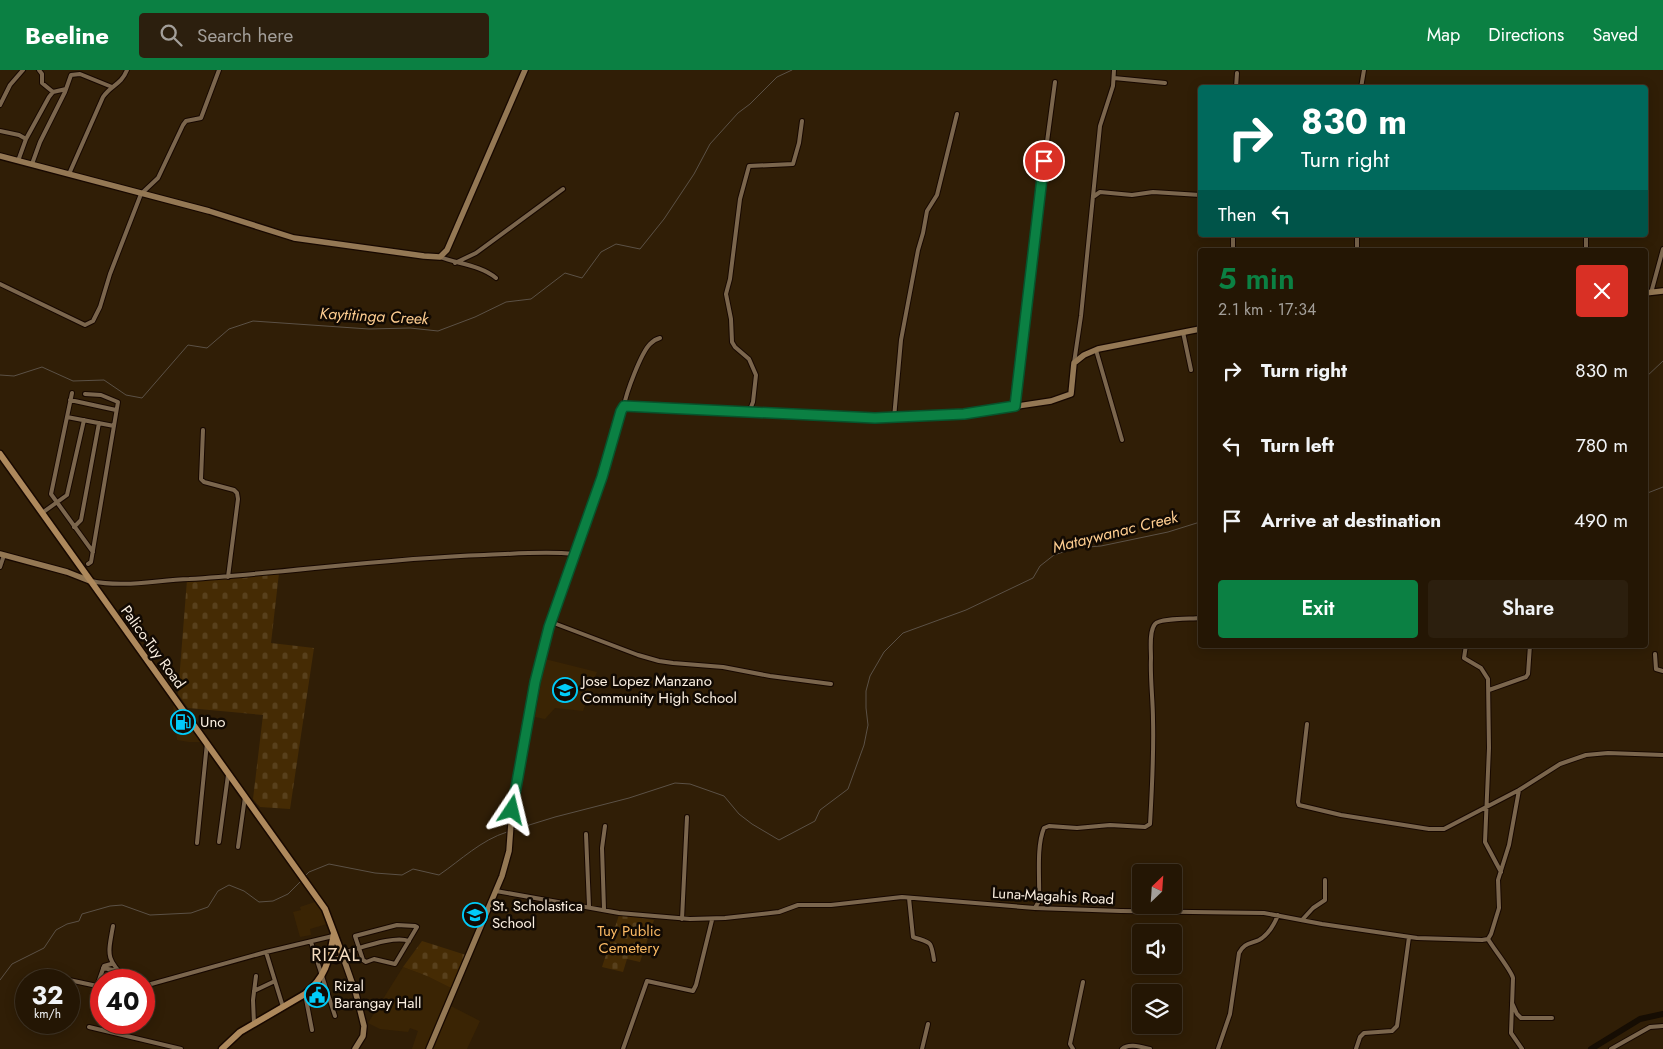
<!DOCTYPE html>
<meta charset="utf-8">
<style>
body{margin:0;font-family:Jost,sans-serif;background:#2c1f0e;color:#f1f3f6;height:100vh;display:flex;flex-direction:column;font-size:19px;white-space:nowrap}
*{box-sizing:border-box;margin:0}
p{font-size:16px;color:#a39f9a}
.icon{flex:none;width:28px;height:28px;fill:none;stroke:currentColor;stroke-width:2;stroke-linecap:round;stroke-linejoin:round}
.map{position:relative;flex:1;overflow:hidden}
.side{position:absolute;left:1198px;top:178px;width:450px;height:400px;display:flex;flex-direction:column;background:#241604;border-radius:5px;box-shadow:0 2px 12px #0003,0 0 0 1px #413526}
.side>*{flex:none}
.hud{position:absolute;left:1198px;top:15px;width:450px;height:152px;border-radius:5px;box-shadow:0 2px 12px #0003,0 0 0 1px #413526;background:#00695c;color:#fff;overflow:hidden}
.needle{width:32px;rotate:25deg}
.fabs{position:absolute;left:1132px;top:794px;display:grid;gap:10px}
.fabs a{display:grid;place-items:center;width:50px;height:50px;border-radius:5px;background:#241604;box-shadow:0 2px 12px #0003,0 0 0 1px #413526;font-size:25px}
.speed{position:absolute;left:15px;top:899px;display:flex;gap:10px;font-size:25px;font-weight:700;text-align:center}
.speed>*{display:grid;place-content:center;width:65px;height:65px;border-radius:50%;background:#241604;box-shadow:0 2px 12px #0003,0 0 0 1px #413526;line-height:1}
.speed small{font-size:12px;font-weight:400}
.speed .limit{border:8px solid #d22;background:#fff;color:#111}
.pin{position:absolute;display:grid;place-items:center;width:42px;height:42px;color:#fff;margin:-21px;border:2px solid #fff;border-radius:50%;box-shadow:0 1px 5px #0007}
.me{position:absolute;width:55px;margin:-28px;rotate:10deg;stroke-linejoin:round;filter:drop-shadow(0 0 4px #0008)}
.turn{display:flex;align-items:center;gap:18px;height:105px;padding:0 20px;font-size:22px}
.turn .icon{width:65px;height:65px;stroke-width:2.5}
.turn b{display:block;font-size:35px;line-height:42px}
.then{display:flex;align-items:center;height:48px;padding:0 20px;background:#0003;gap:10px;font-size:19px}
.round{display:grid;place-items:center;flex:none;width:52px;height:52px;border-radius:5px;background:#2c1f0e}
.overview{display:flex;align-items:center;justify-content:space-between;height:85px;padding:0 20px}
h1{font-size:30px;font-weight:600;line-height:38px;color:#0b8043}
.primary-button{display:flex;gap:10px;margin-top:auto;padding:10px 20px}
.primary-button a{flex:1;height:58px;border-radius:5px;background:#0b8043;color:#fff;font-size:20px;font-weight:600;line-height:58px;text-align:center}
.primary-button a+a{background:#2c1f0e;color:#f1f3f6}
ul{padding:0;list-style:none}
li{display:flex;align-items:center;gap:15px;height:75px;padding:0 20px}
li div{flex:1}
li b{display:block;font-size:19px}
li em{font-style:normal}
header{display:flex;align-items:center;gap:30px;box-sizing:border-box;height:70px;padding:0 25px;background:#0b8043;color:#fff}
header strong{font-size:24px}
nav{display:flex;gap:28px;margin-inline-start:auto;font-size:18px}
.search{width:350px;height:45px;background:#2c1f0e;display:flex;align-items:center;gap:12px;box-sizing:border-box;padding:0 18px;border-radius:5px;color:#a39f9a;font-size:19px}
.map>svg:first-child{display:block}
.built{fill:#3a2404}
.cemetery{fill:url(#cemetery-stones)}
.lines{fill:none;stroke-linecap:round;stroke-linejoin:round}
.stream{stroke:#5b5146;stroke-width:1}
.river{stroke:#160d03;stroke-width:6}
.street-casing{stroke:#170800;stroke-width:6}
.secondary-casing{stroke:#170800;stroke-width:8}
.primary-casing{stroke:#170800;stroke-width:9}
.street{stroke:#7b664d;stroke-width:4}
.secondary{stroke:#947854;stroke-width:5.5}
.primary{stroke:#ae895c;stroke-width:6}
.route-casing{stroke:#07532c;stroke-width:12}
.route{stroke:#0b8043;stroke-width:9}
.labels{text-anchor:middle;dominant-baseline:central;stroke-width:5;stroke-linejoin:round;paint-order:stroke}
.street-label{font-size:15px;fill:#fbefe1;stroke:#120a03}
.poi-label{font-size:15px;fill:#fbefe1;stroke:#120a03;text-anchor:start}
.park-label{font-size:15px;fill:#fbba64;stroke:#120a03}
.water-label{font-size:16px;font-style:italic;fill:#fecd90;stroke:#120a03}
.quarter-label{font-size:18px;letter-spacing:1px;fill:#f4dcc0;stroke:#120a03}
</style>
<header>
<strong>Beeline</strong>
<div class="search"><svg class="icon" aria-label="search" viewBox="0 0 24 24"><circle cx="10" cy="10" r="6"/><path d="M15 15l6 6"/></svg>Search here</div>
<nav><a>Map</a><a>Directions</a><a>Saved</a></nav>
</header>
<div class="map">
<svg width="1663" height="979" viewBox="0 0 1663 979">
<defs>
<pattern id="cemetery-stones" width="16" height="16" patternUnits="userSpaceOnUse" patternTransform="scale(1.25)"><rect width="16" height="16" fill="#452b04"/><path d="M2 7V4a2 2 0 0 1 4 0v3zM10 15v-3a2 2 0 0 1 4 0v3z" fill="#58401c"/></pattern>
</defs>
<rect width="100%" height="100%" fill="#301e06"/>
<path class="built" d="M545,589L597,602L583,641L555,638L545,649L535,647Z
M175,635L203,672H189L177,670L173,636Z
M315,832L323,842L327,854L310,859L311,865L300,867L293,842L301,840L300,837Z
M403,897L427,906L451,918L426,979H412L418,961L410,958L408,962L380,959L368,953Z
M451,936L480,951L467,979H432Z"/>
<path class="cemetery" d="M279,503L271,573L314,578L290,739L260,737L253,729L263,645L188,638L178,624L187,510Z
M619,845L654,850L640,892L627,889L623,902L602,897Z
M422,871L466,885L451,918L427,906L403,897Z"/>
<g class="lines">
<path class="stream" d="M0,305L14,306L42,297L73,311L104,310L126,325L142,328L188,275L207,278L229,259L253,251L369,259L410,258L438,261L475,247L506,232L531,229L565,203L582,208L601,182L616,174L640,179L664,149L694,104L710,74L738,43L750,34L777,7L792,0
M1645,308L1663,291
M1645,424L1663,417
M513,760L555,747L629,728L675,713L690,714L724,726L739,744L752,754L779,770L815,751L820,740L848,719L864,675L868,655L866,638V621L870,606L884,582L903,563L966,540L1033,508L1040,496L1054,485L1075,478L1101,476L1168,462L1200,452
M305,806L309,802L329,794L375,803L402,805L413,799L439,805C461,790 481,770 507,762
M0,910L12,894L44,878L56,860L67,854L79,851L82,844L110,836L122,835L150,845L191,843L208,837L218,821L229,815L244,821L259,832L273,831L288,824L301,811"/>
<path class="river" d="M1591,979L1640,949L1663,944"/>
<defs>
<path id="street" d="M39,0L42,4V13L53,22
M1114,8L1165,13
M1236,18L1237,3
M1361,18L1364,0
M0,35L10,15L23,0
M0,61L19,65L26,69
M18,91L26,69L49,27L53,22L66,19
M32,94L40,72L65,22L71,5L80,4L112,17
M69,104L103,27C111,15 121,15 127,0
M1093,127L1100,122L1132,125L1153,122L1200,125
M1357,165V180
M1586,165V180
M1233,180V165
M440,187C458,194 480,195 496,208
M455,193L476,183L563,119
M0,214L85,255L93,251L100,237L110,204L141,124L158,108L183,55L186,51L201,48L219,0
M1651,223L1663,179
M1183,262L1191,300
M1096,280L1122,370
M1074,293L1081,246L1100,56L1113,16L1114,0
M72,323L51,424L93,482
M85,324L101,325L118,332L91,492L88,494
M70,330L116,340
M624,336C626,323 641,283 650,274C653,271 656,269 660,268
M1015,336L1031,209L1042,109L1055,12
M749,342L753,332L756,305L749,289L735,277L732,272L731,249L726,224L730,209L740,129L749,96L793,94L799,73L802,51
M67,347L114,356
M894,348L901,270L918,180L923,163L927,141L937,125L957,44
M203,360L201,409L204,412L234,420L237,423L238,429L228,507
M42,443L67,425L84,350
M74,457L81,450L99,353
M0,497L4,485
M91,511C124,518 156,510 189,509C287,503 385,488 484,485C513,484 545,481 574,484
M551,552L638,585L659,591L673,593L723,597L770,606L831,614
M1466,575L1464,588L1481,598L1488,609L1489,678L1485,772L1501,802
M1655,584L1656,599L1663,601
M1489,620L1526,607L1528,604L1530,575
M1307,654L1298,732L1299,735L1341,745L1429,759H1444L1519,720L1560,694L1586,685L1608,683L1663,685
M586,764L589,836
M219,772L228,705
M197,773L207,673
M238,777L245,727
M496,821L619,843L690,849L725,848L779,842L798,835H831L902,827L1035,838L1121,841L1264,843L1322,854L1417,868L1482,870L1488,869L1491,864L1499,838L1498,810L1509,775L1519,720
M909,828L913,867C931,873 931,870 934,890
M1035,838L1039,831C1040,809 1036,777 1044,758L1049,756L1077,758L1110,755L1145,757L1150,754C1152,719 1154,685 1153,650C1153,629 1150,609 1151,588C1151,579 1149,561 1155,554C1160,548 1191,549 1200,548
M604,839L602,778L605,756
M682,849L687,747
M1302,850L1313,838L1325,830V810
M397,855L415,856L417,857L395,894L374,889L366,892L363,890L355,866Z
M113,856C108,885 105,888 127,910
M1488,869C1493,878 1511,900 1513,908L1511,963L1522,979
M311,872L335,946
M266,882L283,937
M341,883C359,879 393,865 409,871
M103,898L118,901
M46,904L68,910
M69,910L97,916L104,896L111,894
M144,916L266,882L333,866
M254,921L275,911
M305,924L312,960
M1512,933L1517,944L1521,948H1552
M254,954L253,930L256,906
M89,957L181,979
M623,979L647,911L693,921L696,915L712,850
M922,979L928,954
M1073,979L1070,974L1083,912
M1122,979C1129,973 1141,977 1150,979
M1218,979L1230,944L1239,883C1244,873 1250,874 1259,870C1268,865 1274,855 1278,845
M1356,979L1360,967L1364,963L1392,961L1397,956L1409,867
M1611,979L1650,957L1663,956"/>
<path id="secondary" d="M0,86L209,141L294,168L424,186L440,187L447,180L525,0
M1645,223L1663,221
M0,484L67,502L90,511
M342,884L356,924L364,956L363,966L355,979
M429,979L502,806L509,781L512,740L515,723L535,611L549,557L602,407L621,341L624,336L875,349L964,344L1051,331L1071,324L1074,293L1084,285L1098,279L1200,259"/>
<path id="primary" d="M0,384L325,839L342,884L341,888L336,890L332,889L331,885
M222,979L240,962L305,924C327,906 329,889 334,863"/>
</defs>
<use href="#street" class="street-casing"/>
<use href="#secondary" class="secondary-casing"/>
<use href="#primary" class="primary-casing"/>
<use href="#street" class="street"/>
<use href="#secondary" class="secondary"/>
<use href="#primary" class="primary"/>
</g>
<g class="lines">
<defs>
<path id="route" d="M512,740L535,612L549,557L602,407L621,341L624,336L875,348L964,344L1015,336L1044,91"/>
</defs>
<use href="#route" class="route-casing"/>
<use href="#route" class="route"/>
</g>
<defs>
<symbol id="school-ring" viewBox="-11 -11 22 22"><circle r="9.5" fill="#120a03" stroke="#01cbf9" stroke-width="1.5"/><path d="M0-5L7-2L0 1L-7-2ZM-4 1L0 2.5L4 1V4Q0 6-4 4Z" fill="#01cbf9"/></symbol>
<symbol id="fuel-ring" viewBox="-11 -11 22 22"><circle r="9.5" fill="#120a03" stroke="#01cbf9" stroke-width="1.5"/><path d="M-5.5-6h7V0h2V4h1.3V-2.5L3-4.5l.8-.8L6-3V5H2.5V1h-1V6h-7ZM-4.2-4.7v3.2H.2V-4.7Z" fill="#01cbf9"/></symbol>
<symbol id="civic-ring" viewBox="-11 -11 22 22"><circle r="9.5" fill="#120a03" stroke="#01cbf9" stroke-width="1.5"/><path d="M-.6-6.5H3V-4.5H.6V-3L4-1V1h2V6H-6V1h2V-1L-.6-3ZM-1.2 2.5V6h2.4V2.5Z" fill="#01cbf9"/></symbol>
</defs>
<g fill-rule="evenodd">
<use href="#school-ring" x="551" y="606" width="28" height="28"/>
<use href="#fuel-ring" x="169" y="638" width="28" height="28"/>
<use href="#school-ring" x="461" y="831" width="28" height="28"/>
<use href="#civic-ring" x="303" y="911" width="28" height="28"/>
</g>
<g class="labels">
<g class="street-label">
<text transform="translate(153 577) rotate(54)">Palico-Tuy Road</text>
<text transform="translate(1053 826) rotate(3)">Luna-Magahis Road</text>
</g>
<g class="poi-label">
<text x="582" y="611">Jose Lopez Manzano<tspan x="582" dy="17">Community High School</tspan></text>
<text x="200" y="652">Uno</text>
<text x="492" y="836">St. Scholastica<tspan x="492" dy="17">School</tspan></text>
<text x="334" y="916">Rizal<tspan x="334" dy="17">Barangay Hall</tspan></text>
</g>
<g class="park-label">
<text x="629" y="861">Tuy Public<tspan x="629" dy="17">Cemetery</tspan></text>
</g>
<g class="water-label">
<text transform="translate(374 246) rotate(3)">Kaytitinga Creek</text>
<text transform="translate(1115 462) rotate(-14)">Mataywanac Creek</text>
</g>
<g class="quarter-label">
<text x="336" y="885">RIZAL</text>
</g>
</g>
</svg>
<div class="fabs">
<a><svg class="needle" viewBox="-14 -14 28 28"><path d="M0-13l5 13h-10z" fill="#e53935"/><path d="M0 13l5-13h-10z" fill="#a39f9a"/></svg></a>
<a><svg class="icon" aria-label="sound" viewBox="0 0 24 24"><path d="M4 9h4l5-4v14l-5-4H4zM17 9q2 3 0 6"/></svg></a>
<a><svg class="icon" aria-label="layers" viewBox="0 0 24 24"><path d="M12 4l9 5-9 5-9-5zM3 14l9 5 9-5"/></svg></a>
</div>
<div class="speed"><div>32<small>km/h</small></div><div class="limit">40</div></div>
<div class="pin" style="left:1044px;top:91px;background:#d93025"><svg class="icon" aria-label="arrive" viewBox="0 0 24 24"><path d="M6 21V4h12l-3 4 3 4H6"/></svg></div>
<svg class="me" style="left:512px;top:740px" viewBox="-20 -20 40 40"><path d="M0-17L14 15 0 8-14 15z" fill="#0b8043" stroke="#fff" stroke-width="4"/></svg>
<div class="hud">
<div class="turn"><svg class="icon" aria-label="right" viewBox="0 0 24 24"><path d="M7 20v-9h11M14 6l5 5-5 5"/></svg><div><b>830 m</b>Turn right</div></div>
<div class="then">Then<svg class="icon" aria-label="left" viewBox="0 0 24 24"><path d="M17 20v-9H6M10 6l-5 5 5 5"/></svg></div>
</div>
<section class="side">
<div class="overview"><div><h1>5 min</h1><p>2.1 km · 17:34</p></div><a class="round" style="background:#d93025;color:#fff"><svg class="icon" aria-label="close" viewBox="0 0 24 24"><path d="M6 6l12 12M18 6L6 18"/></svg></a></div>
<ul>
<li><svg class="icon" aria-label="right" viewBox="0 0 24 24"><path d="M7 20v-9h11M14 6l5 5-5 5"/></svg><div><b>Turn right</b></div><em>830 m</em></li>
<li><svg class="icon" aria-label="left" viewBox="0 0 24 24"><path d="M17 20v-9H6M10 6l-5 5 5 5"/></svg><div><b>Turn left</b></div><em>780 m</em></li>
<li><svg class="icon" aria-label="arrive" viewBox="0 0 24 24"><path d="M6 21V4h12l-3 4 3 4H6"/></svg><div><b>Arrive at destination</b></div><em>490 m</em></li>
</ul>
<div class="primary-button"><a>Exit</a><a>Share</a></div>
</section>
</div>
